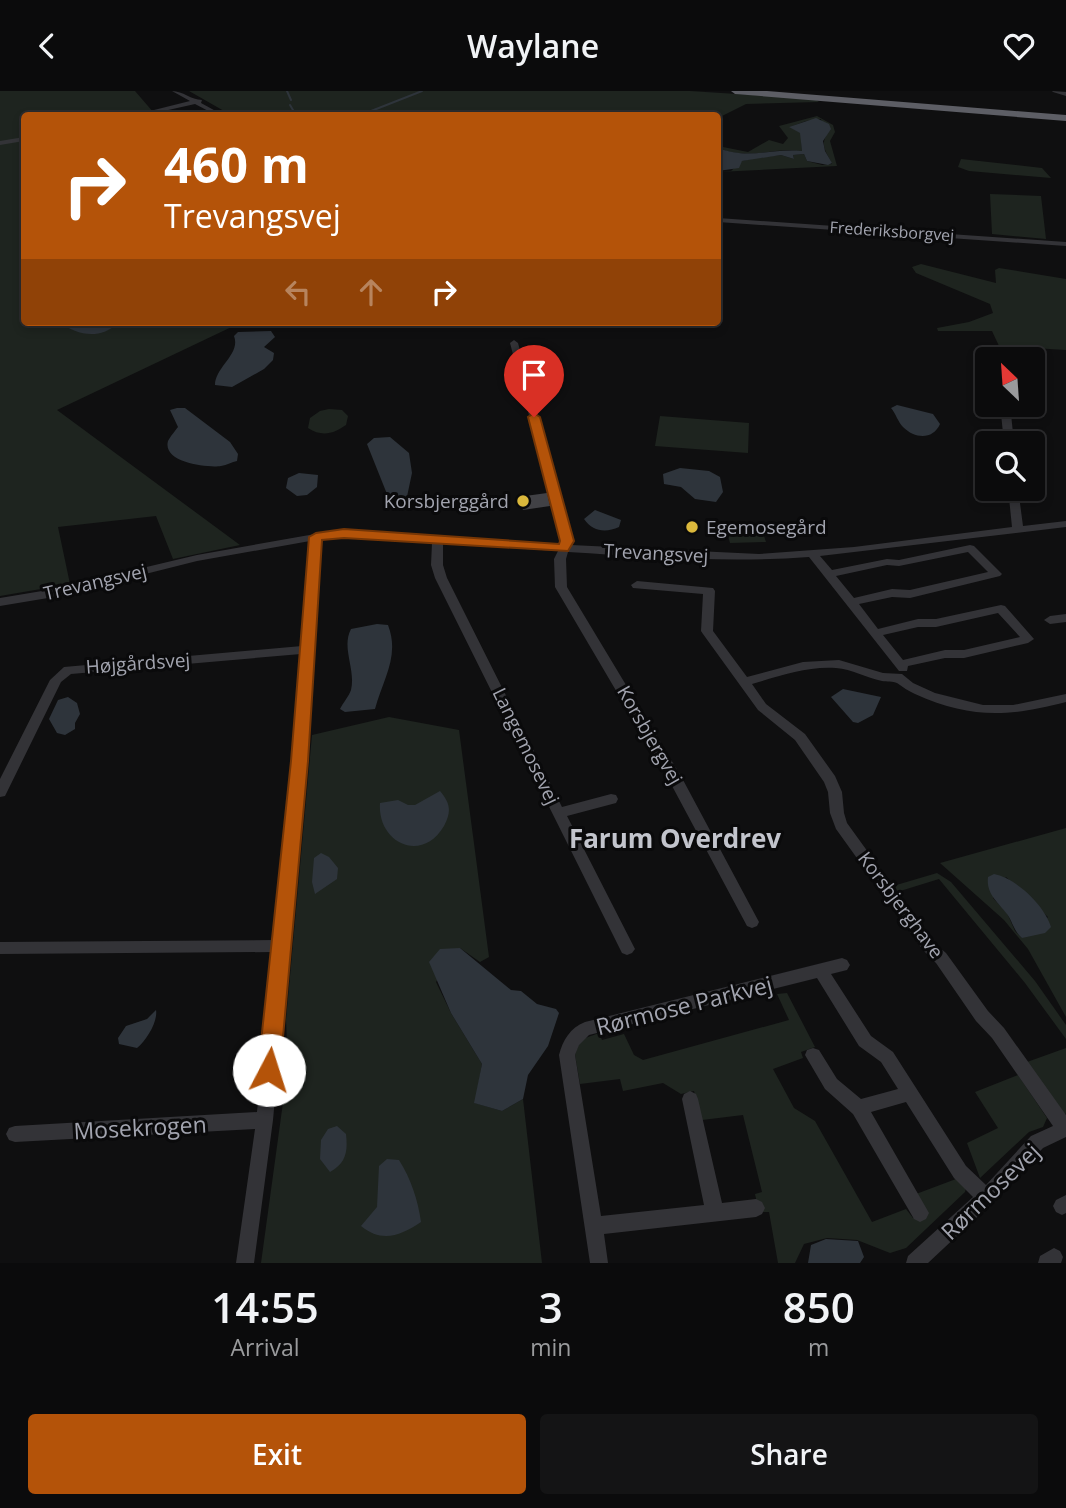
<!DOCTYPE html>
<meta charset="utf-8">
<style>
body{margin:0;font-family:"Open Sans",sans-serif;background:#141415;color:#f1f3f6;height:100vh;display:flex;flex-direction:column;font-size:26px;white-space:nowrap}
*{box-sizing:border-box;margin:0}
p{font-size:23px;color:#9a9b9d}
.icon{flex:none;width:38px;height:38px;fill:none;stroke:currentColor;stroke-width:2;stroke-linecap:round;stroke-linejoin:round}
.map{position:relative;height:1172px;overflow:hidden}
.sheet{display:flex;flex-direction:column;background:#0b0b0c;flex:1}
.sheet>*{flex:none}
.guide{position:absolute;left:21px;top:21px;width:700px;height:214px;border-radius:7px;box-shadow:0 4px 10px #0003,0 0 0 2px #2b2b2d;background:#b45309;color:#fff;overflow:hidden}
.needle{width:46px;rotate:335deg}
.fabs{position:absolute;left:975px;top:256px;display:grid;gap:14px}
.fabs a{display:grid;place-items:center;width:70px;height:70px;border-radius:7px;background:#0b0b0c;box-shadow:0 4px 10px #0003,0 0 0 2px #2b2b2d;font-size:35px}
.pin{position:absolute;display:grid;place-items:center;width:60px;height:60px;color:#fff;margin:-72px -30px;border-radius:50% 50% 50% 0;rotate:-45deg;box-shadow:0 0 7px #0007}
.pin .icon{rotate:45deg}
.me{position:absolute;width:77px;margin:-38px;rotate:5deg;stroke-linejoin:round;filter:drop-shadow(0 0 5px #0008)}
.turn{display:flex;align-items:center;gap:24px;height:147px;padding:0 28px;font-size:32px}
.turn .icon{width:91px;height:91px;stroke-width:2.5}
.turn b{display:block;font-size:49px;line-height:60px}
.lanes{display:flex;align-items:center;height:66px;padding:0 28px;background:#0003;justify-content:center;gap:35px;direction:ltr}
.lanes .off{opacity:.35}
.eta{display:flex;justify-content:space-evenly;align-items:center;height:119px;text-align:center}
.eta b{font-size:42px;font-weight:600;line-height:49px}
.button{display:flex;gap:14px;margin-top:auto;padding:14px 28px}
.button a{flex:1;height:80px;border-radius:7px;background:#b45309;color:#fff;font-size:28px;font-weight:600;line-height:80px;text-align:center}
.button a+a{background:#141415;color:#f1f3f6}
header{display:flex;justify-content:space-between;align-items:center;height:91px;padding:0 28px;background:#0b0b0c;font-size:32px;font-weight:600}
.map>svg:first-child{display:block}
.green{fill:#1e241f;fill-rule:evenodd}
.water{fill:#2e343b}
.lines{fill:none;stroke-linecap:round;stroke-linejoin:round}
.stream{stroke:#2e343b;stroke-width:2}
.building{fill:#414145}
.minor{fill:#333337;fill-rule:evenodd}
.highway{fill:#5d5e65;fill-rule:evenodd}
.route{fill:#b45309;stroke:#753606;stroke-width:2}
.poi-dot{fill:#dbb83c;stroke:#0a0a0b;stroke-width:2.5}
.labels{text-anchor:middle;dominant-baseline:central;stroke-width:6;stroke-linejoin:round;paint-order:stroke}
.far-street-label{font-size:16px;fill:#a2a4af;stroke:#0a0a0b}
.poi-label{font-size:19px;fill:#a2a4af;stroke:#0a0a0b;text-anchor:end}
.street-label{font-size:19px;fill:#a2a4af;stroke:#0a0a0b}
.near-street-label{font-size:23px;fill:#a2a4af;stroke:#0a0a0b}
.district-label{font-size:26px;font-weight:bold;fill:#c2c4cc;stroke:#0a0a0b}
</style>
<header><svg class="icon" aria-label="back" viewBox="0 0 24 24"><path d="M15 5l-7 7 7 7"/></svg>Waylane<svg class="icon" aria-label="heart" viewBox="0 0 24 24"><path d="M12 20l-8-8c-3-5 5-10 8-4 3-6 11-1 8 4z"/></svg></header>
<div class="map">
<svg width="1066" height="1172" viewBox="0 0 1066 1172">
<rect width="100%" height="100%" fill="#0f0f10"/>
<path class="green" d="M0,0H135L154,22L144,24H24V231H242L57,319L240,454L173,468L156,425L58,436L70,493L0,505Z
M189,0H690L815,8L819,11L746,13L718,27V24H231Z
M817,25L833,34L835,41L830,50L837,75L718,81L731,80L742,70L756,67L781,64L794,68L793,64L804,63L807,70L822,74L832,73C828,63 820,56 826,45L821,28L806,30L790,36L801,42L802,60C770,56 751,70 718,57V55L748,61L769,49L783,53L788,47L779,35Z
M961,68L1042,77L1051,87L969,80L958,76Z
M990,103L1041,105L1046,148L992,143Z
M921,173L996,192L995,179L999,177L1066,188V259L999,255L992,240H938L937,237L969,231L993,222L990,213L916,182L912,176Z
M329,318L342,319L348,325L346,334C333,343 322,346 308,337L310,327L320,320Z
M660,325L749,332L748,362L655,355Z
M760,433L766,451L730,452L725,435Z
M389,626L459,639L489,866L480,871L460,857L436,891L451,922L482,973L475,1012L502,1020L523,1008L542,1172H261L288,975L286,929L312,644Z
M1066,737V926L1028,858L1004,829L940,772ZM1006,786L1048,826L1022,847L1015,840L1007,822L993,807Z
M937,782L951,791L1035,890L1066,934V948L1025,892L939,788L897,801L893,795Z
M787,902L815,956L801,961L803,967L773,978L794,1017L815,1030L872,1131L906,1118L913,1127L926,1119L916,1103L956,1088L966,1097L965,1101L906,1157L890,1162L857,1149L827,1147L804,1153L795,1172H778L769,1121H759L755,1103L762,1101L743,1024L702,1029L694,1000L681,1003L663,992L623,1000L620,988L580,993L575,964L580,949L599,942L602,949L624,943L634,964L643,969L789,929L777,903Z
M1066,957V1023L1059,1020L1027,971Z
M1018,984L1047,1027L1043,1036L1029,1041L980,1087L967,1052L998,1037L975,1001Z"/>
<path class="water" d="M816,27L829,33L831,38L823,50L825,60L832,72L828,74L807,70L804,63L793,64L794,68L781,64L742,70L739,77L718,80V57C749,69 771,57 802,60L800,42L789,36Z
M59,231H117V233C99,249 77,244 59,231Z
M271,240L275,246L264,256L274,262L273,269L264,278L232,296L215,294C215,276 241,263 234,245L238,241Z
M897,314L933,323L940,333C933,349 915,348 903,336C898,331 896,323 891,317Z
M177,317H185L230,351L238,363L237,370C232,371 227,374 221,375C208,377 162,372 168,350C170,346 175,340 178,336L170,319Z
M390,346L409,362L412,382L405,415L391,413L367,353L374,347Z
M680,377L709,380L720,386L723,401L716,411L695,408L681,396L664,393L663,383Z
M299,382L318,384L317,396L307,404L297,405L286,397L288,387Z
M595,419L621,429L619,436C606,442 593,441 584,428Z
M377,533L388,534C400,565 383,588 375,618L345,621L340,618C343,612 349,605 351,599C356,578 341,557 351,538Z
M843,598L881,606L873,624L858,632L853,631L831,606Z
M68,606L77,612L80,623L75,632V638L65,644L57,642L49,628L58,609Z
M440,700C450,712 452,720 444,735C422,773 377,752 380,712L398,709L408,714H415Z
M321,762L329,766L338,777L337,788L315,803L312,791L314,767Z
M994,783C1016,787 1045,815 1051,836L1045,842L1022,847C1013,839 1013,831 1007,823C998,811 986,803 988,786Z
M460,857L511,899L521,900L537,913L556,918L559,922L548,955L528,984L523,1008L502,1020L474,1012L482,973L451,922L429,871L440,858Z
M156,919C158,930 147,949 137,957L119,953L118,947L126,935L147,928Z
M337,1035L346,1043C348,1061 346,1072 330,1081L320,1068L321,1049L328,1038Z
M387,1068L399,1069C411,1088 418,1109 421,1131C400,1145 382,1152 361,1135L377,1116L379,1075Z
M826,1148L858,1150L864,1166L860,1172H808L811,1154Z"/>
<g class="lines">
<path class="stream" d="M287,0L291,9
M290,14L296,24
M361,24L422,0"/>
</g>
<path class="building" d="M547,402L550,415L523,419L518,406Z"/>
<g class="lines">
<path class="minor" d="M172,0C183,0 191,9 202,9L201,12L223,24H216L195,13L146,24H137L138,23L190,10Z
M1052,0L1066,1V5L1053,1Z
M24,46V50L0,54V50Z
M718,127L1066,151V155L718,131Z
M514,249L518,252L572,450L571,454L759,463L854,456L1012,436L1008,397H1018L1023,435L1066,430V436L820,465L832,479L887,468L899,469L970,454L974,455L1002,483L1000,485L910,507L892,506L859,513L878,538L918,528H936L1001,514L1005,515L1034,548L1028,552L964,567H945L908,575L907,580H899L809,466C729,472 649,466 568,461L566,468L567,496L682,687L759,831L757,835L752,837L747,835L671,693L555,496L554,468L558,460L443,453V474L447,487L562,716L611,703L616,704L618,708L616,712L567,725L635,858L632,862L627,864L622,862L435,487L431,474L432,452L332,446L321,448L306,670L273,1029L254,1172H236L255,1038L15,1051L9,1049L6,1043L9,1037L15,1035L257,1021L273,861L0,863V851L275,849L301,563L71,583L61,591L7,701L5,705L0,706V688L50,589L64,576L302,555L310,450L197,470L54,506L0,515V507L54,498L197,464L332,440L560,454L562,450L510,252ZM968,461L988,481L910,499L892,498L854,507L836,485L887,474L899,475ZM998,522L1020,546L964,559H945L903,569L883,544L918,536H936Z
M1000,313H1010L1014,352H1004Z
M637,490L713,497L715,500L713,540L747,586L803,571L839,569L883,582L902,583L913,592L935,602L983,614H1013L1066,603V611C1008,626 971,628 915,603C908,600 903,596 897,592C893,590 887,591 882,590C866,587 852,578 836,577C807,575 779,585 752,593L766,613L805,643L835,685L842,701L844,722L847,732L933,851L946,862L988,920L1004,937L1066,1024V1046L1043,1057L992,1112L928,1172H906L908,1165L973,1106L954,1087L906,1011L871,1021L929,1122L926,1128L920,1131L914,1128L853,1023L825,998L805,964L807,959L813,957L819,959L837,988L861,1008L898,998L881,971L859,955L817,887L589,944L579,954L575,964L601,1125L704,1114L682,1008L684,1003L690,1000L696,1003L698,1008L722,1112L756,1108L762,1111L765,1117L762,1123L756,1126L604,1143L608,1172H590L559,964C563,949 570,937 585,931L842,867L847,869L850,874L847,879L831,883L871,945L893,961L966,1075L986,1094L1031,1045L1053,1035L992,947L976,930L936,872L923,859L836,738L830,722L828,701L824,691L795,649L758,619L703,543L701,540L703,503L633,497L631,494Z
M1066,523V531L1050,533L1044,529L1050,525Z
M1066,1104V1122L1062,1124L1056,1121L1053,1115L1056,1109Z
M1054,1157L1060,1160L1063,1166L1061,1172H1038L1040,1165Z"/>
<path class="highway" d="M731,0H767L1066,24V30L735,3Z"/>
</g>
<path class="route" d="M534,322L540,326L574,450L568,460L344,447L322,449L308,670L280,979L277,986L269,989L261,986L258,979L291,670L309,446L316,442L344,438L559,453L560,450L528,326Z"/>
<g class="poi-dot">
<circle cx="523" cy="410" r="7"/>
<circle cx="692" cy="436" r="7"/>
</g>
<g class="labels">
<g class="far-street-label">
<text transform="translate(892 140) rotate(4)">Frederiksborgvej</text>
</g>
<g class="poi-label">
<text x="509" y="410">Korsbjerggård</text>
<text x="706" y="436" text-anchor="start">Egemosegård</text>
</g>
<g class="street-label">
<text transform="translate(656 462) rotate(3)">Trevangsvej</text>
<text transform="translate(95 491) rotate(-13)">Trevangsvej</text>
<text transform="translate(138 572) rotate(-4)">Højgårdsvej</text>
<text transform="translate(650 644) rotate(60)">Korsbjergvej</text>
<text transform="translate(526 655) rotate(64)">Langemosevej</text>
<text transform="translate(901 814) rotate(53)">Korsbjerghave</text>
</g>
<g class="near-street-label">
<text transform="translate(684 914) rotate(-14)">Rørmose Parkvej</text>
<text transform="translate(140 1036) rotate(-3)">Mosekrogen</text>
<text transform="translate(990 1100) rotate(-44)">Rørmosevej</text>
</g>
<g class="district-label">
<text x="675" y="747">Farum Overdrev</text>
</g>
</g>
</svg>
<div class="fabs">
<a><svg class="needle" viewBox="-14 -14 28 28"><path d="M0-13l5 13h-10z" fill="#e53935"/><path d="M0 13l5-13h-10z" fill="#9a9b9d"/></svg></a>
<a><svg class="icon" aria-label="search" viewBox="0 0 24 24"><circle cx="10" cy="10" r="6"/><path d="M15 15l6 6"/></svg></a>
</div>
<div class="pin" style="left:534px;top:326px;background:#d93025"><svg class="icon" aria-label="arrive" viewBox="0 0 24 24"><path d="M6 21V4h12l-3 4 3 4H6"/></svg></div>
<svg class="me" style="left:269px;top:979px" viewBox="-20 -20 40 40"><circle r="19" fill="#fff"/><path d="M0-13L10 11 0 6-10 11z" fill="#b45309"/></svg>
<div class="guide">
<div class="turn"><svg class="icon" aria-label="right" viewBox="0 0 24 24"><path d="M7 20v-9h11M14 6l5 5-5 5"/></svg><div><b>460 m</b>Trevangsvej</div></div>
<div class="lanes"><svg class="icon off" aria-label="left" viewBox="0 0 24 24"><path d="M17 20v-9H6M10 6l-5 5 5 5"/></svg><svg class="icon off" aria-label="ahead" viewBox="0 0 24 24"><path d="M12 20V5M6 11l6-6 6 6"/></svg><svg class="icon" aria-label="right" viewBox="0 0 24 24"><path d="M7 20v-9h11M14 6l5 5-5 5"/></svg></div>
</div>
</div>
<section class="sheet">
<div class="eta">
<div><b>14:55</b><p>Arrival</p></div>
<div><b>3</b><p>min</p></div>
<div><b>850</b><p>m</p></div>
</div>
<div class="button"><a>Exit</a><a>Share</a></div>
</section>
